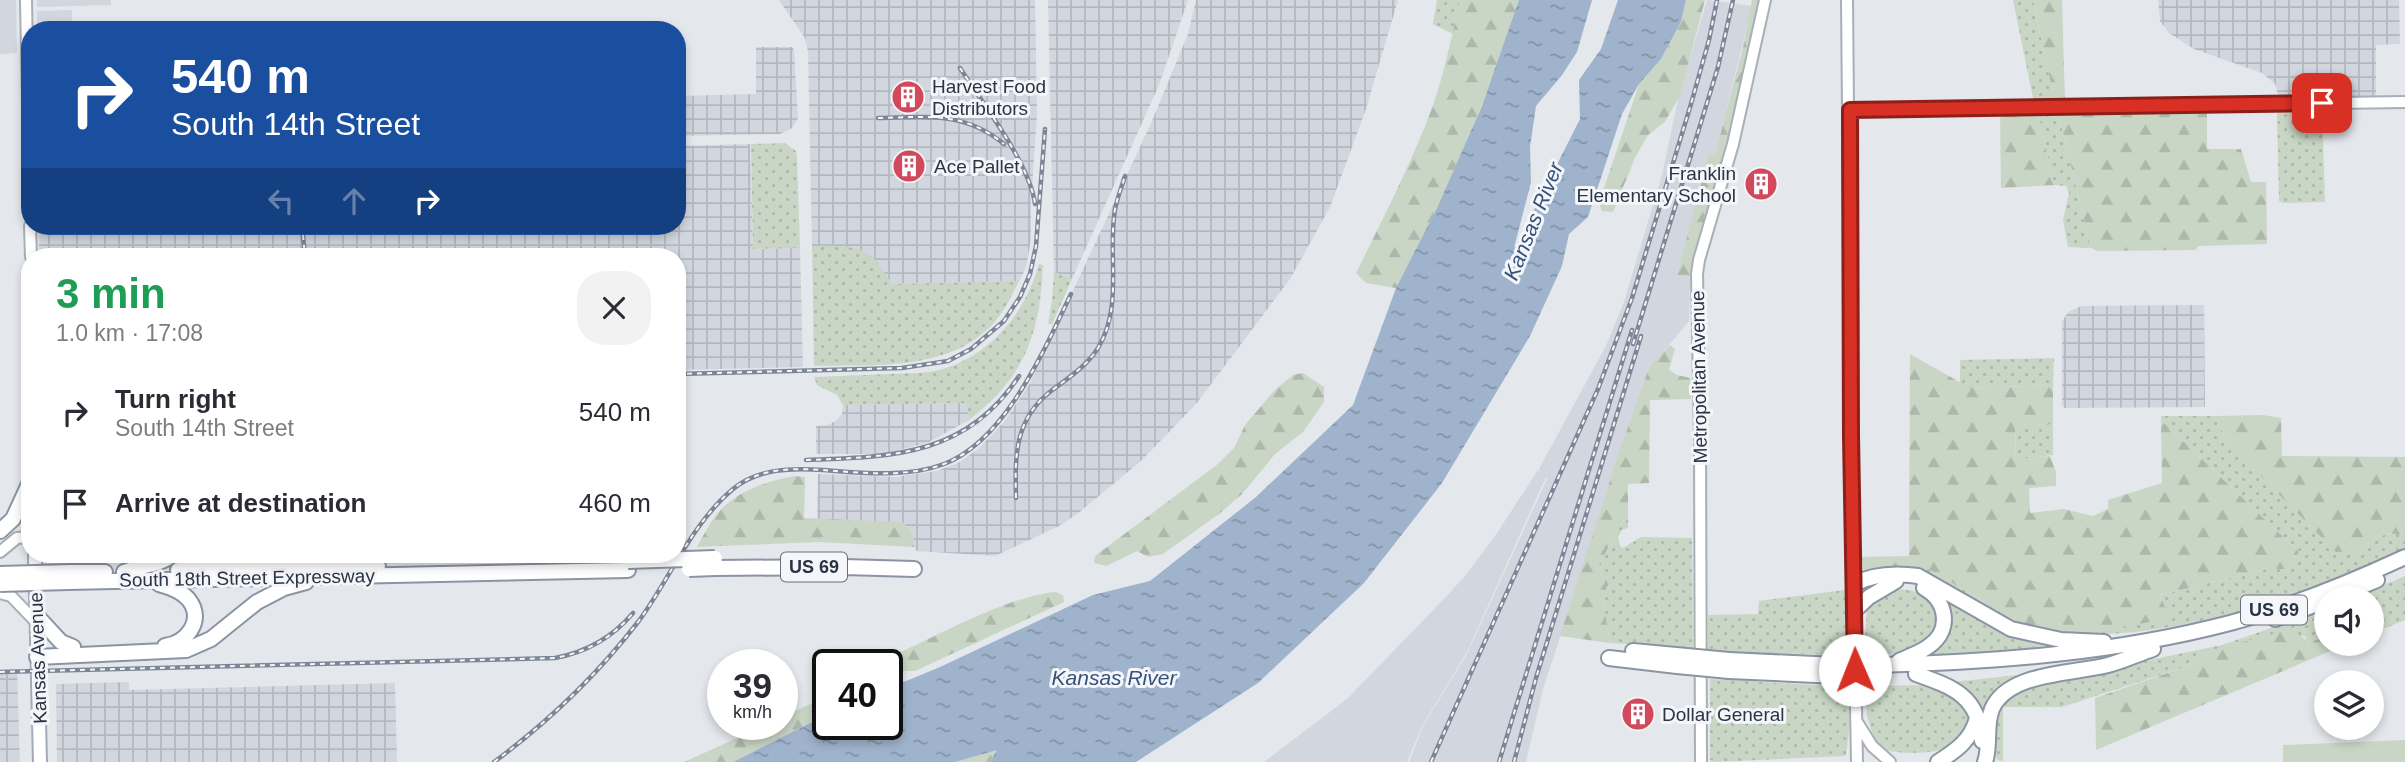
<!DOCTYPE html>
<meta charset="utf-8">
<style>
body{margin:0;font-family:Helvetica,sans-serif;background:#f2f2f3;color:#2b2b33;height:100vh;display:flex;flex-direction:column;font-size:26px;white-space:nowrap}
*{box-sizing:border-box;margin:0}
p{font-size:23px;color:#7c7c81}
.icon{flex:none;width:38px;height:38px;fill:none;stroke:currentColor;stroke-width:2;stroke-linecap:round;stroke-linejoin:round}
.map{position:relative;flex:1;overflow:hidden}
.sheet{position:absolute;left:21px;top:248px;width:665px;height:315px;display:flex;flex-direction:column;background:#fff;border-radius:28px;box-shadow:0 4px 10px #0003}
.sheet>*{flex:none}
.banner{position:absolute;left:21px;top:21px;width:665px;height:214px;border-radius:28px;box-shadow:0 4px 10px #0003;background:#1a4fa0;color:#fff;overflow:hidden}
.buttons{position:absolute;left:2314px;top:586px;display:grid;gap:14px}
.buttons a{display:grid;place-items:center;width:70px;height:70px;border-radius:50%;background:#fff;box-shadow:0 4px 10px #0003;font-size:35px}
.speed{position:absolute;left:707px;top:649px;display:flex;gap:14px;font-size:35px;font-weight:700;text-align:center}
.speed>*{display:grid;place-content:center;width:91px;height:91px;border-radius:50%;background:#fff;box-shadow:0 4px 10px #0003;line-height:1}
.speed small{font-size:18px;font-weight:400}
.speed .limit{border:4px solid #111;border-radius:10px;background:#fff;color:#111}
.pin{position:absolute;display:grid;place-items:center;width:60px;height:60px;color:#fff;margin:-30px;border-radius:14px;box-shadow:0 4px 10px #0006}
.me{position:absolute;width:77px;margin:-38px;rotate:359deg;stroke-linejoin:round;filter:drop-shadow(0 0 5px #0008)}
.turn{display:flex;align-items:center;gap:24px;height:147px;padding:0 35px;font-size:32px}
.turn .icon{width:91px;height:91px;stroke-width:2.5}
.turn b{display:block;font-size:49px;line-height:60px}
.lanes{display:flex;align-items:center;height:66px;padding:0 35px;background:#0003;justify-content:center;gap:35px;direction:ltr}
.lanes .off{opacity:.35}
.round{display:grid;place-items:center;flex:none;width:74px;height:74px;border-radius:28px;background:#f2f2f3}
.overview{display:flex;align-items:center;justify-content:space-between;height:119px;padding:0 35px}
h1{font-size:42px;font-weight:700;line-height:52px;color:#1e9e55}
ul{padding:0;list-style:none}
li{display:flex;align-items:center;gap:21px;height:91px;padding:0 35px}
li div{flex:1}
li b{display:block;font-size:26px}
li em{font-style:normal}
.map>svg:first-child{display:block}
.built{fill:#d2d6de}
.industrial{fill:url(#industrial-grid)}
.grass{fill:url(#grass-dots)}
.forest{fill:url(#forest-firs)}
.park{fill:#c9d6c5}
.water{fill:url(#water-ripples)}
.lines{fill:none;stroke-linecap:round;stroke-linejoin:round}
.secondary-casing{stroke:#a9aeb7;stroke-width:14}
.primary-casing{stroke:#a3abb8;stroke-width:16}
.highway-casing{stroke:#8b94a3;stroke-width:18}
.secondary{stroke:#fff;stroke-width:10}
.primary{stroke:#fff;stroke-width:12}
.highway{stroke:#fff;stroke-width:14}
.rail-casing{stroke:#7d8696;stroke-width:4.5}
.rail{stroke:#f4f6f9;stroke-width:2;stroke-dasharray:5;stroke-linecap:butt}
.highway-bridge-casing{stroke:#8b94a3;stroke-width:18;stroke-linecap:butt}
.highway-bridge{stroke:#fff;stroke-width:14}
.route-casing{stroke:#8d1f18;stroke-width:18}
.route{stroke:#d93025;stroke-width:12}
.labels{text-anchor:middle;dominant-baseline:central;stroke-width:6;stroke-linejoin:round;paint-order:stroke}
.shield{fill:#f4f6f9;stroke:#676e7b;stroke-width:2}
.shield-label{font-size:18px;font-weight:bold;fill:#2b3445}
.poi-label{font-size:19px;fill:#2b3445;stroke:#f4f6f9;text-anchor:start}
.street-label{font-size:19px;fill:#2b3445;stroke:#f4f6f9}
.water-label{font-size:21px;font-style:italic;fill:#34527a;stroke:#f4f6f9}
</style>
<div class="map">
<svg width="2405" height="762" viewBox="0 0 2405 762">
<defs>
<pattern id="industrial-grid" width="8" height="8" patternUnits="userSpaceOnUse" patternTransform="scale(1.75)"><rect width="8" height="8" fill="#d2d6de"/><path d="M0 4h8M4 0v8" fill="none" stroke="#b4b8c0"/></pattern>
<pattern id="grass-dots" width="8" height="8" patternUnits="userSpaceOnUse" patternTransform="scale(1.75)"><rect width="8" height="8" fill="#c9d6c5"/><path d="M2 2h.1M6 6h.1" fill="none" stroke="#adb8ab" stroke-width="1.8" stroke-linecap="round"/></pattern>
<pattern id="forest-firs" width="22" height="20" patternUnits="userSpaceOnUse" patternTransform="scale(1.75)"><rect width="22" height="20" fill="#c9d6c5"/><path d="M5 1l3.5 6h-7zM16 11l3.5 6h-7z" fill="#adb8ab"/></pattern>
<pattern id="water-ripples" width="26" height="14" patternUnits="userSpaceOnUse" patternTransform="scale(1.75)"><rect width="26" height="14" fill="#9fb4cc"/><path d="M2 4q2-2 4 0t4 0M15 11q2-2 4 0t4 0" fill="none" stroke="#8293a7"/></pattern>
</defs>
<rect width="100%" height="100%" fill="#e4e7ec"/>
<path class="built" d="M0,0H16L17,53L0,54Z
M37,0H111V5L37,7Z
M1707,0L1752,6L1715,156L1677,274L1690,278L1689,321L1649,369L1543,689L1526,762H1409L1423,726L1467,654L1547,479L1546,477L1467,652L1422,726L1407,762H1264L1347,699L1442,601L1466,575L1497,533L1538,470L1541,472L1539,469L1606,346L1624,302L1662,175L1678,99Z
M72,10V27H37V11Z"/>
<path class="industrial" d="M779,0H1035L1037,115L1031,202V239L1026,268L1019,281L892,284L874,259L843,246H812L808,51L805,38Z
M1048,0H1188L1159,85L1072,279L1054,272Z
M1196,0H1398L1366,109L1330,207L1290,279L1196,404L1141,461L1076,515L1059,526L995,556L917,551L914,547L913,534L817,519L818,474L895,477L937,471L960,462L978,449L1004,422L1030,383L1152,121L1188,34Z
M2158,0H2399L2400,44L2376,45V99L2282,100L2279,98L2275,84L2262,73L2194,49L2169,33L2160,21Z
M756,47H792L794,50L798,118L792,128L780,134L677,136V96L756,94Z
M750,144L753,249L800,248L803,367L677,370V257H39V226H677V146Z
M2204,305L2205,407L2065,408L2062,406V322L2068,312L2081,306Z
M968,403L969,420L927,443L883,454H816V426L828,425L837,420L842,414L843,405Z
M17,669L20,762H0V670Z
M129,682V690L395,683L397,762H57L56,684Z"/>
<path class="grass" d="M1437,0H1460L1453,34L1433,24Z
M2013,0H2033L2055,103H2034Z
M2284,108L2322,109L2325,202L2283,203L2279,201L2277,113Z
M2038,112H2058L2091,248L2068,247L2063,220L2069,193L2066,186L2054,185Z
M785,143L796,151L797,158L800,248L753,249L751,144Z
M812,246C833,246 860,243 876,261C882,268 887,277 892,284L1019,281C1011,297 1003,314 990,327C944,372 874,364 814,366Z
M1039,264L1043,265C1040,334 1025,377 969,420L967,403L843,405L837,395L817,385L814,377C840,376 865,375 890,374C906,373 923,374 939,370C990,356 1025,314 1039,264Z
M1054,272L1072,279L1052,324H1048L1052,301Z
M2054,358L2053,385L1970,388L1960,383V360Z
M2161,416H2214L2230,445L2355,551L2387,533L2405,535V549C2310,598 2132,654 2026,628C1990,619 1962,590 1928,575C1916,570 1885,572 1870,572L1863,569V564L1867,568H1927L2020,623L2165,608L2160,595L2266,569H2288L2299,552L2161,420Z
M2053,424V455L2016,460L2015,425Z
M1628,512V528L1622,530L1618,537L1620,546L1623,548L1641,537L1692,538L1693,648L1610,643L1604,606L1608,577L1602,576L1597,568Z
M2405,576V620L2371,634V598H2353Z
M1845,590L1848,648H1837V655L1708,651V615L1758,614L1759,601Z
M1892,590C1914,588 1924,593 1939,609C1938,614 1938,620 1937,626C1931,650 1895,654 1875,655V648L1864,649L1867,607L1872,601Z
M1941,596L2056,644L1998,653L1924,657L1936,645Z
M2326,609V637L2309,642L2304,636L2210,651L2194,664L2062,707H2003V761L1998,760L1993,754L1992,724L1999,706L2028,685L2222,645Z
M2037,673L2024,678L1986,721L1953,682Z
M1725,676L1761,682L1837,686V691L1849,692V731L1846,756L1714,762L1710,760V679L1725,680Z
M1928,685C1949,693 1972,702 1968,728C1962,734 1956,743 1948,747C1935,755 1891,754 1877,748L1867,716L1865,692L1875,691V686Z"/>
<path class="forest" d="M1460,0H1519C1488,100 1446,196 1396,288L1366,283L1356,273C1383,218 1412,163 1433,105C1445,71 1452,35 1460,0Z
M1686,0H1705L1680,95L1665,122L1648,135L1635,158L1613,212L1602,211L1599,203L1639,84L1661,59L1681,22Z
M1752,0H1761L1745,76L1694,265L1690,277L1677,275L1709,154L1715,155L1743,47Z
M2033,0H2062L2065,103H2055Z
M2207,109V149H2241L2251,182H2266L2267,244L2198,246L2196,250L2098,251L2091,248L2058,112Z
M2038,112L2054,185L2001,188L2000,113Z
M1670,345L1675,349L1669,370L1677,375L1691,378V399L1650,400L1649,483L1628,484V512L1597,568L1602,576L1608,577L1604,606L1610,643L1560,636L1620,450L1649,368Z
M1910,354L1970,388L2053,385V424L2015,426L2016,459L2050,456L2056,472V486L2029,488L2030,513L2064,509L2093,516L2108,509V500L2162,483L2161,420L2299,552L2288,569H2266L2160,595L2165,607L2174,609V618L2080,634L2046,631L2020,623L1927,568H1867L1863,564L1861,557L1909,556Z
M1303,373L1324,387V402L1303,432L1275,454L1242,494L1219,514L1163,554L1148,557L1137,551L1106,566L1094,563L1095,556L1218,464L1234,448L1245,425L1274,391L1293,375Z
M2263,415L2281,418L2282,456L2405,457V535L2387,533L2355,551L2336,552L2230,445L2214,416Z
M795,476L805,477L804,518L903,522L913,534L914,547L819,542L697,547C703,536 709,524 717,514C736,491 767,481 795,476Z
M1055,592L1063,595L1064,602L915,671H898L893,665L897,654C943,633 1007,597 1055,592Z
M2280,632H2295L2309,642L2326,637V644H2347L2096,750L2095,698L2194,664L2210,651Z
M828,696V714L733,762H684L766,725L782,724V717Z
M998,749L990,762H955Z"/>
<path class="park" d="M2405,740V762H2283V745Z"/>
<path class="water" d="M1519,0H1592L1577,52L1562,75L1536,106L1530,147L1531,182L1514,248L1522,238L1529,261L1533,212L1580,119L1579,80L1601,49L1618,0H1686L1681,22L1661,59L1639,84L1622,114L1588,217L1569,234L1562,266L1530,336L1442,483L1364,583L1258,683L1136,762H990L997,750L955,762H733L828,714V724H887V689L940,667L1093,595L1150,581L1256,497L1353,405L1396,288L1437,208L1482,106Z"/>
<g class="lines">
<defs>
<path id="secondary" d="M26,0L30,204
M1847,0L1851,436L1857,762
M1850,110L2405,102
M30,226L31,257
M0,552L17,538L30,537
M0,593L11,596L36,622
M1857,722L1872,746L1890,762
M1701,762L1700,439L1697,274L1699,260L1733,144L1765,0"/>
<path id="primary" d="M35,555L40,762"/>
<path id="highway" d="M0,531L13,519L30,482
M282,555L313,561
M715,568L844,567L914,569
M178,570L378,566
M70,572H105
M124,572C140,565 159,566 172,555
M68,582L628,570
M159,584C170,587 182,591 189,600C205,621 186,643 165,646
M1854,584C1873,574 1896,573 1918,576L2011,629L2061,640L2104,642
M2333,598L2377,580
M1854,611L1869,597L1896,581
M36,615L61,642L73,647
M2275,619L2326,601
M1633,651L1676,655
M37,657L186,650L211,639L257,602L284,588L306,582
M1609,658L1677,666
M1729,660L1836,665
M1899,661C1909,656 1920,653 1929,646C1952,630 1947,601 1924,588
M1876,665C1996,662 2115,653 2230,623C2290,607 2349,583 2405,557
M1729,671L1837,676
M1916,674C1953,687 1979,696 1982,741
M1938,762C1957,750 1971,740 1977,718
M1985,762C1991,745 1985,726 1992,709C2008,672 2073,674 2108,665C2123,661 2138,654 2153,649"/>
</defs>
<use href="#secondary" class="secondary-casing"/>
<use href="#primary" class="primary-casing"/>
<use href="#highway" class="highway-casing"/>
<use href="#secondary" class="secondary"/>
<use href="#primary" class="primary"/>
<use href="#highway" class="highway"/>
<defs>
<path id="rail" d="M960,68C983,104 1030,164 1035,204
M878,118C927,117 964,111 1004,144
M303,235L305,257
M131,252L242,251L272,257
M1633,344L1718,67L1733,0
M677,374L902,368L948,361L971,349L1004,321L1020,297L1030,274L1036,246L1045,129
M806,460C892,457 967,456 1019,376
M1016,498C1015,456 1014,420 1051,391C1068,378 1086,367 1098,348C1122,309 1109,261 1114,217C1115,203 1121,189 1125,176
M0,672L555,658C587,652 612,638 633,613
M494,762C548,722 597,675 638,622C670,579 691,524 733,489C759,468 792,468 823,470C862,473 907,478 944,464C1006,440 1044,350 1071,294
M1431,762L1598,389L1632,298L1691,104L1709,40L1717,0
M1499,762L1632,330
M1514,762L1536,678L1641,336"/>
</defs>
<use href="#rail" class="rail-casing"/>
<use href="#rail" class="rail"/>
<defs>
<path id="highway-bridge" d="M628,561L715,558
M689,569L715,568
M0,574L70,572
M0,584L68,582
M1676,655L1729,660
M1836,665H1876
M1677,666L1729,671
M1837,676L1877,675"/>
</defs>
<use href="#highway-bridge" class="highway-bridge-casing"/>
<use href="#highway-bridge" class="highway-bridge"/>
</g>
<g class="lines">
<defs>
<path id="route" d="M1855,670L1851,436L1850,110L2322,103"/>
</defs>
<use href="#route" class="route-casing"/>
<use href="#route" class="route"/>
</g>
<defs>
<symbol id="building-disc" viewBox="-11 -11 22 22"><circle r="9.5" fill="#d1495b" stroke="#f4f6f9"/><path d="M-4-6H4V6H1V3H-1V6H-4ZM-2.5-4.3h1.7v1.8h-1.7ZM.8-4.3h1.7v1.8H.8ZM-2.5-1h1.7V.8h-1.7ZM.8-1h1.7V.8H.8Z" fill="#fff"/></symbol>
</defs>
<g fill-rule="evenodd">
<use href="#building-disc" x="889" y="78" width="38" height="38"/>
<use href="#building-disc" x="890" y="147" width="38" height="38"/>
<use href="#building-disc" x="1742" y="165" width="38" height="38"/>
<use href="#building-disc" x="1619" y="695" width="38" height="38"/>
</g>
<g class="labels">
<g class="shield">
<rect x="781" y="552.5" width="66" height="29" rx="5"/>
<rect x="2241" y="595.5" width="66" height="29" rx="5"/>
</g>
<g class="shield-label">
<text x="814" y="567">US 69</text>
<text x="2274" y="610">US 69</text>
</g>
<g class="poi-label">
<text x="932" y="86">Harvest Food<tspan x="932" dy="22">Distributors</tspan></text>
<text x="934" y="166">Ace Pallet</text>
<text x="1736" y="173" text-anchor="end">Franklin<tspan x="1736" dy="22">Elementary School</tspan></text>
<text x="1662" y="714">Dollar General</text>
</g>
<g class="street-label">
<text transform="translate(1699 377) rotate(-91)">Metropolitan Avenue</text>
<text transform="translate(247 578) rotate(-1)">South 18th Street Expressway</text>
<text transform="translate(38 658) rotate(-92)">Kansas Avenue</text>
</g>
<g class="water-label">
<text transform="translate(1533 221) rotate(-68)">Kansas River</text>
<text x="1114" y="677">Kansas River</text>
</g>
</g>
</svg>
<div class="buttons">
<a><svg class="icon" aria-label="sound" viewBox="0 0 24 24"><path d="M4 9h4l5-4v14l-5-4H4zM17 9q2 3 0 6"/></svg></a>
<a><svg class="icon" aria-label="layers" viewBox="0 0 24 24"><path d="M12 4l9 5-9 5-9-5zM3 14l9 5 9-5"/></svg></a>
</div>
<div class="speed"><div>39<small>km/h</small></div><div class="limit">40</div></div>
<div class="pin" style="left:2322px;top:103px;background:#d93025"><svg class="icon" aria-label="arrive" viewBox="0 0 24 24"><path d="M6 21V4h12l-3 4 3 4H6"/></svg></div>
<svg class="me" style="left:1855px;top:670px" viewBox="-20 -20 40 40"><circle r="19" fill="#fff"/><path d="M0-13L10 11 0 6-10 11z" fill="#d93025"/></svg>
<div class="banner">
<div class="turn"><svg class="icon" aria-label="right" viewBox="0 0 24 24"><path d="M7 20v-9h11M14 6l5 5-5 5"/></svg><div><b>540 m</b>South 14th Street</div></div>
<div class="lanes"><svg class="icon off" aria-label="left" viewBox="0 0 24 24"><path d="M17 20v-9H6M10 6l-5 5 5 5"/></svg><svg class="icon off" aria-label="ahead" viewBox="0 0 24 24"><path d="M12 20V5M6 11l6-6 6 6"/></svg><svg class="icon" aria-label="right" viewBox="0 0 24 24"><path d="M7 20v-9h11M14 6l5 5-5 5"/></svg></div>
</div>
<section class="sheet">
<div class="overview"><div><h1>3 min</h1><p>1.0 km · 17:08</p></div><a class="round"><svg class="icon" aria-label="close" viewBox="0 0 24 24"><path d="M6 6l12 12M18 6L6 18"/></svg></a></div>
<ul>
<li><svg class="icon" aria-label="right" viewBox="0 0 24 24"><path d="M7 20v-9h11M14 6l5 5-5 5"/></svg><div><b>Turn right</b><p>South 14th Street</p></div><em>540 m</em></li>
<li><svg class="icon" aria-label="arrive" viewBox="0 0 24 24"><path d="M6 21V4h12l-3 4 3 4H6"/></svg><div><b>Arrive at destination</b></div><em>460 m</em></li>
</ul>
</section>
</div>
